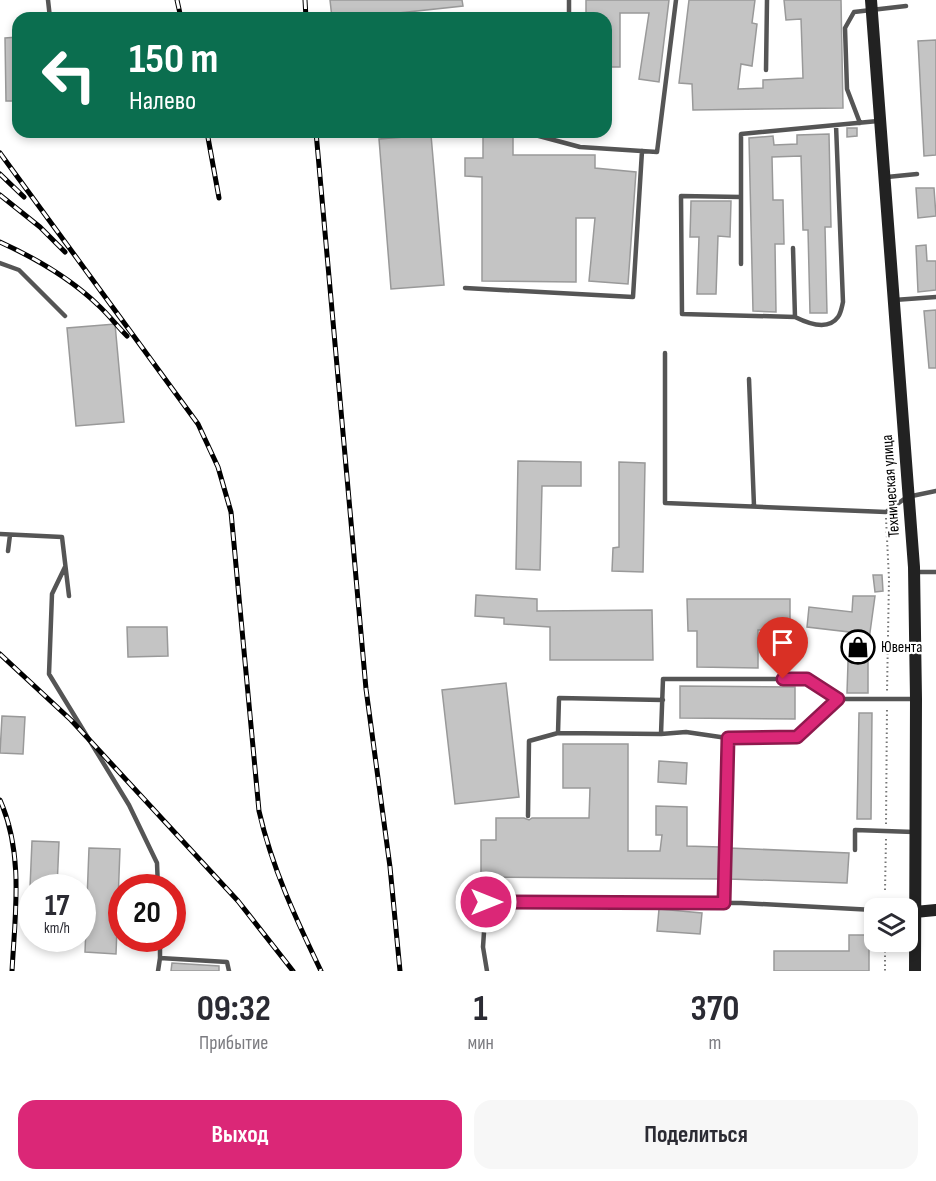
<!DOCTYPE html>
<html lang="ru">
<meta charset="utf-8">
<style>
body{margin:0;font-family:"Sofia Sans Condensed",sans-serif;background:#f7f7f7;color:#2b2b33;height:100vh;display:flex;flex-direction:column;font-size:22px;white-space:nowrap}
*{box-sizing:border-box;margin:0}
p{font-size:20px;color:#7c7c81}
.icon{flex:none;width:33px;height:33px;fill:none;stroke:currentColor;stroke-width:2;stroke-linecap:round;stroke-linejoin:round}
.map{position:relative;height:971px;overflow:hidden}
.panel{display:flex;flex-direction:column;background:#fff;flex:1}
.panel>*{flex:none}
.banner{position:absolute;left:12px;top:12px;width:600px;height:126px;border-radius:18px;box-shadow:0 3px 9px #0003;background:#0b6e4f;color:#fff;overflow:hidden}
.controls{position:absolute;left:864px;top:898px;display:grid;gap:12px}
.controls a{display:grid;place-items:center;width:54px;height:54px;border-radius:12px;background:#fff;box-shadow:0 3px 9px #0003;font-size:30px}
.speed{position:absolute;left:18px;top:874px;display:flex;gap:12px;font-size:30px;font-weight:700;text-align:center}
.speed>*{display:grid;place-content:center;width:78px;height:78px;border-radius:50%;background:#fff;box-shadow:0 3px 9px #0003;line-height:1}
.speed small{font-size:15px;font-weight:400}
.speed .limit{border:9px solid #d22;background:#fff;color:#111}
.pin{position:absolute;display:grid;place-items:center;width:51px;height:51px;color:#fff;margin:-62px -26px;border-radius:50% 50% 50% 0;rotate:-45deg;box-shadow:0 0 6px #0007}
.pin .icon{rotate:45deg}
.me{position:absolute;width:66px;margin:-33px;rotate:90deg;stroke-linejoin:round;filter:drop-shadow(0 0 4px #0008)}
.turn{display:flex;align-items:center;gap:21px;height:126px;padding:0 18px;font-size:27px}
.turn .icon{width:78px;height:78px;stroke-width:2.5}
.turn b{display:block;font-size:42px;line-height:51px}
.eta{display:flex;justify-content:space-evenly;align-items:center;height:102px;text-align:center}
.eta b{font-size:36px;font-weight:700;line-height:42px}
.primary-button{display:flex;gap:12px;margin-top:auto;padding:12px 18px}
.primary-button a{flex:1;height:69px;border-radius:18px;background:#db2777;color:#fff;font-size:24px;font-weight:700;line-height:69px;text-align:center}
.primary-button a+a{background:#f7f7f7;color:#2b2b33}
.map>svg:first-child{display:block}
.building{fill:#c4c4c4;stroke:#999;stroke-width:1.5}
.lines{fill:none;stroke-linecap:round;stroke-linejoin:round}
.path{stroke:#777;stroke-width:2;stroke-dasharray:1.5 3;stroke-linecap:butt}
.lane{stroke:#555;stroke-width:4.5}
.secondary{stroke:#222;stroke-width:12}
.rail-casing{stroke:#000;stroke-width:5}
.rail{stroke:#fff;stroke-width:3;stroke-dasharray:9;stroke-linecap:butt}
.route-casing{stroke:#8e194d;stroke-width:15}
.route{stroke:#db2777;stroke-width:10}
.labels{text-anchor:middle;dominant-baseline:central;stroke-width:4.5;stroke-linejoin:round;paint-order:stroke}
.street-label{font-size:16px;fill:#000;stroke:#fff}
.poi-label{font-size:16px;fill:#000;stroke:#fff;text-anchor:start}
</style>
<div class="map">
<svg width="936" height="971" viewBox="0 0 936 971">
<rect width="100%" height="100%" fill="#fff"/>
<path class="building" d="M330,0H462L463,6L352,18H332Z
M586,0H669L659,82L639,79L649,13H620V67H606V18H586Z
M689,0H755L752,23L757,24L752,66L741,64L738,89L763,88V80L803,78L801,19L786,20L784,0H841L843,108L693,110L692,84L679,83Z
M18,37V101H6L5,38Z
M936,40V155L924,156L918,41Z
M847,128H857V136L847,137Z
M483,134H513V155H595V168L636,172L628,284L589,281L595,218H576V282L482,281V177L465,176V158H483Z
M829,134L831,227H825L827,313H810L808,230H803L801,156L772,157L773,200H783L784,244H775L776,312L753,311L749,138L773,136L774,145L797,144V135Z
M431,135L444,285L391,289L379,139Z
M916,188H934L936,216L918,218Z
M691,201H731L730,237L718,236L716,294H697L699,237H690Z
M926,245L927,261H936V290L918,292L916,246Z
M936,310V368H929L924,311Z
M115,324L124,422L76,426L67,328Z
M518,461L581,462V486H542L540,570L516,569Z
M619,462L645,463L643,572L612,571L613,548L619,547Z
M873,575H882L883,591L875,592Z
M476,595L537,599V611L652,610L653,660H550V627L504,624V618L475,616Z
M853,596H875L868,647V693H847L849,632L807,627L809,607L852,612Z
M687,599H790V630H758V668L697,667V631H688Z
M127,627H167L168,656L128,657Z
M506,683L519,797L455,804L442,690Z
M680,686L795,687V719L680,718Z
M859,713H872L871,819H857Z
M2,716L25,717L23,754L0,753Z
M563,744H628V851H660L662,835H656V806L687,807V846L720,847L719,879L481,877V840H496V818H524L529,820L532,818H589L590,788H563Z
M659,761L687,763L686,784L658,782Z
M32,841L59,842L57,888H30Z
M89,848L120,849L116,954L85,952Z
M729,848L849,853L847,883L729,879Z
M659,909L702,913L700,934L657,931Z
M849,935H869V971H774V951H849Z
M172,963L219,966V971H171Z"/>
<g class="lines">
<path class="path" d="M886,518L889,579L887,692
M886,824L887,707
M885,890L886,839
M885,942V971"/>
<path class="lane" d="M48,0L50,18
M569,0V18
M766,70L767,0
M860,123L847,89L845,28L854,12L906,6
M524,132L580,147L657,152L676,0
M446,133L466,132
M887,177L917,174
M741,197L681,196L682,314L795,317
M793,248L795,317C807,323 828,331 838,317C841,313 842,306 843,302L836,125
M0,263L19,270L65,316
M741,264V134L878,121
M465,288L633,297L642,151
M894,300L936,297
M665,353V503L886,512L907,497L936,491
M749,379L754,506
M0,534L62,537L69,596
M8,551L10,535
M65,567L52,594L49,674L129,805L157,863L158,888
M915,572H936
M558,733L559,698L663,700
M661,734L686,732L727,738L797,737L838,699
M528,816L529,741L558,733L661,734L663,679H807L838,699H916
M855,850V830L914,832
M470,890L486,902L741,903L874,910
M486,902L483,947L487,971
M724,903L727,738
M160,939V958L227,962L229,971
M158,971L160,958"/>
<path class="secondary" d="M871,0L914,567L916,699L915,971
M915,912L936,910"/>
<defs>
<path id="rail" d="M177,0L181,18
M305,0L306,18
M207,132L219,198
M316,132L366,689L390,867L400,971
M0,153L198,424L218,467L231,512L259,811C272,868 296,919 321,971
M0,174L24,197
M0,195L40,227L65,252
M0,242C35,258 70,278 98,305C108,314 117,326 127,336
M0,654L71,720L238,901L293,971
M0,800C24,854 15,914 12,971"/>
</defs>
<use href="#rail" class="rail-casing"/>
<use href="#rail" class="rail"/>
</g>
<g class="lines">
<defs>
<path id="route" d="M486,902L724,903L728,738L797,737L838,699L807,679H783"/>
</defs>
<use href="#route" class="route-casing"/>
<use href="#route" class="route"/>
</g>
<defs>
<symbol id="shop-ring" viewBox="-11 -11 22 22"><circle r="9.5" fill="#fff" stroke="#000" stroke-width="1.5"/><path d="M-5-2.5h2.3a2.7 3.5 0 0 1 5.4 0H5L5.5 6h-11ZM-1.5-2.5h3a1.5 2.3 0 0 0-3 0Z" fill="#000"/></symbol>
</defs>
<g fill-rule="evenodd">
<use href="#shop-ring" x="839" y="628" width="38" height="38"/>
</g>
<g class="labels">
<g class="street-label">
<text transform="translate(891 486) rotate(-94)">Техническая улица</text>
</g>
<g class="poi-label">
<text x="881" y="647">Ювента</text>
</g>
</g>
</svg>
<div class="controls">
<a><svg class="icon" aria-label="layers" viewBox="0 0 24 24"><path d="M12 4l9 5-9 5-9-5zM3 14l9 5 9-5"/></svg></a>
</div>
<div class="speed"><div>17<small>km/h</small></div><div class="limit">20</div></div>
<div class="pin" style="left:783px;top:679px;background:#d93025"><svg class="icon" aria-label="arrive" viewBox="0 0 24 24"><path d="M6 21V4h12l-3 4 3 4H6"/></svg></div>
<svg class="me" style="left:486px;top:902px" viewBox="-20 -20 40 40"><circle r="17" fill="#db2777" stroke="#fff" stroke-width="3"/><path d="M0-11L8 9 0 5-8 9z" fill="#fff"/></svg>
<div class="banner">
<div class="turn"><svg class="icon" aria-label="left" viewBox="0 0 24 24"><path d="M17 20v-9H6M10 6l-5 5 5 5"/></svg><div><b>150 m</b>Налево</div></div>
</div>
</div>
<section class="panel">
<div class="eta">
<div><b>09:32</b><p>Прибытие</p></div>
<div><b>1</b><p>мин</p></div>
<div><b>370</b><p>m</p></div>
</div>
<div class="primary-button"><a>Выход</a><a>Поделиться</a></div>
</section>
